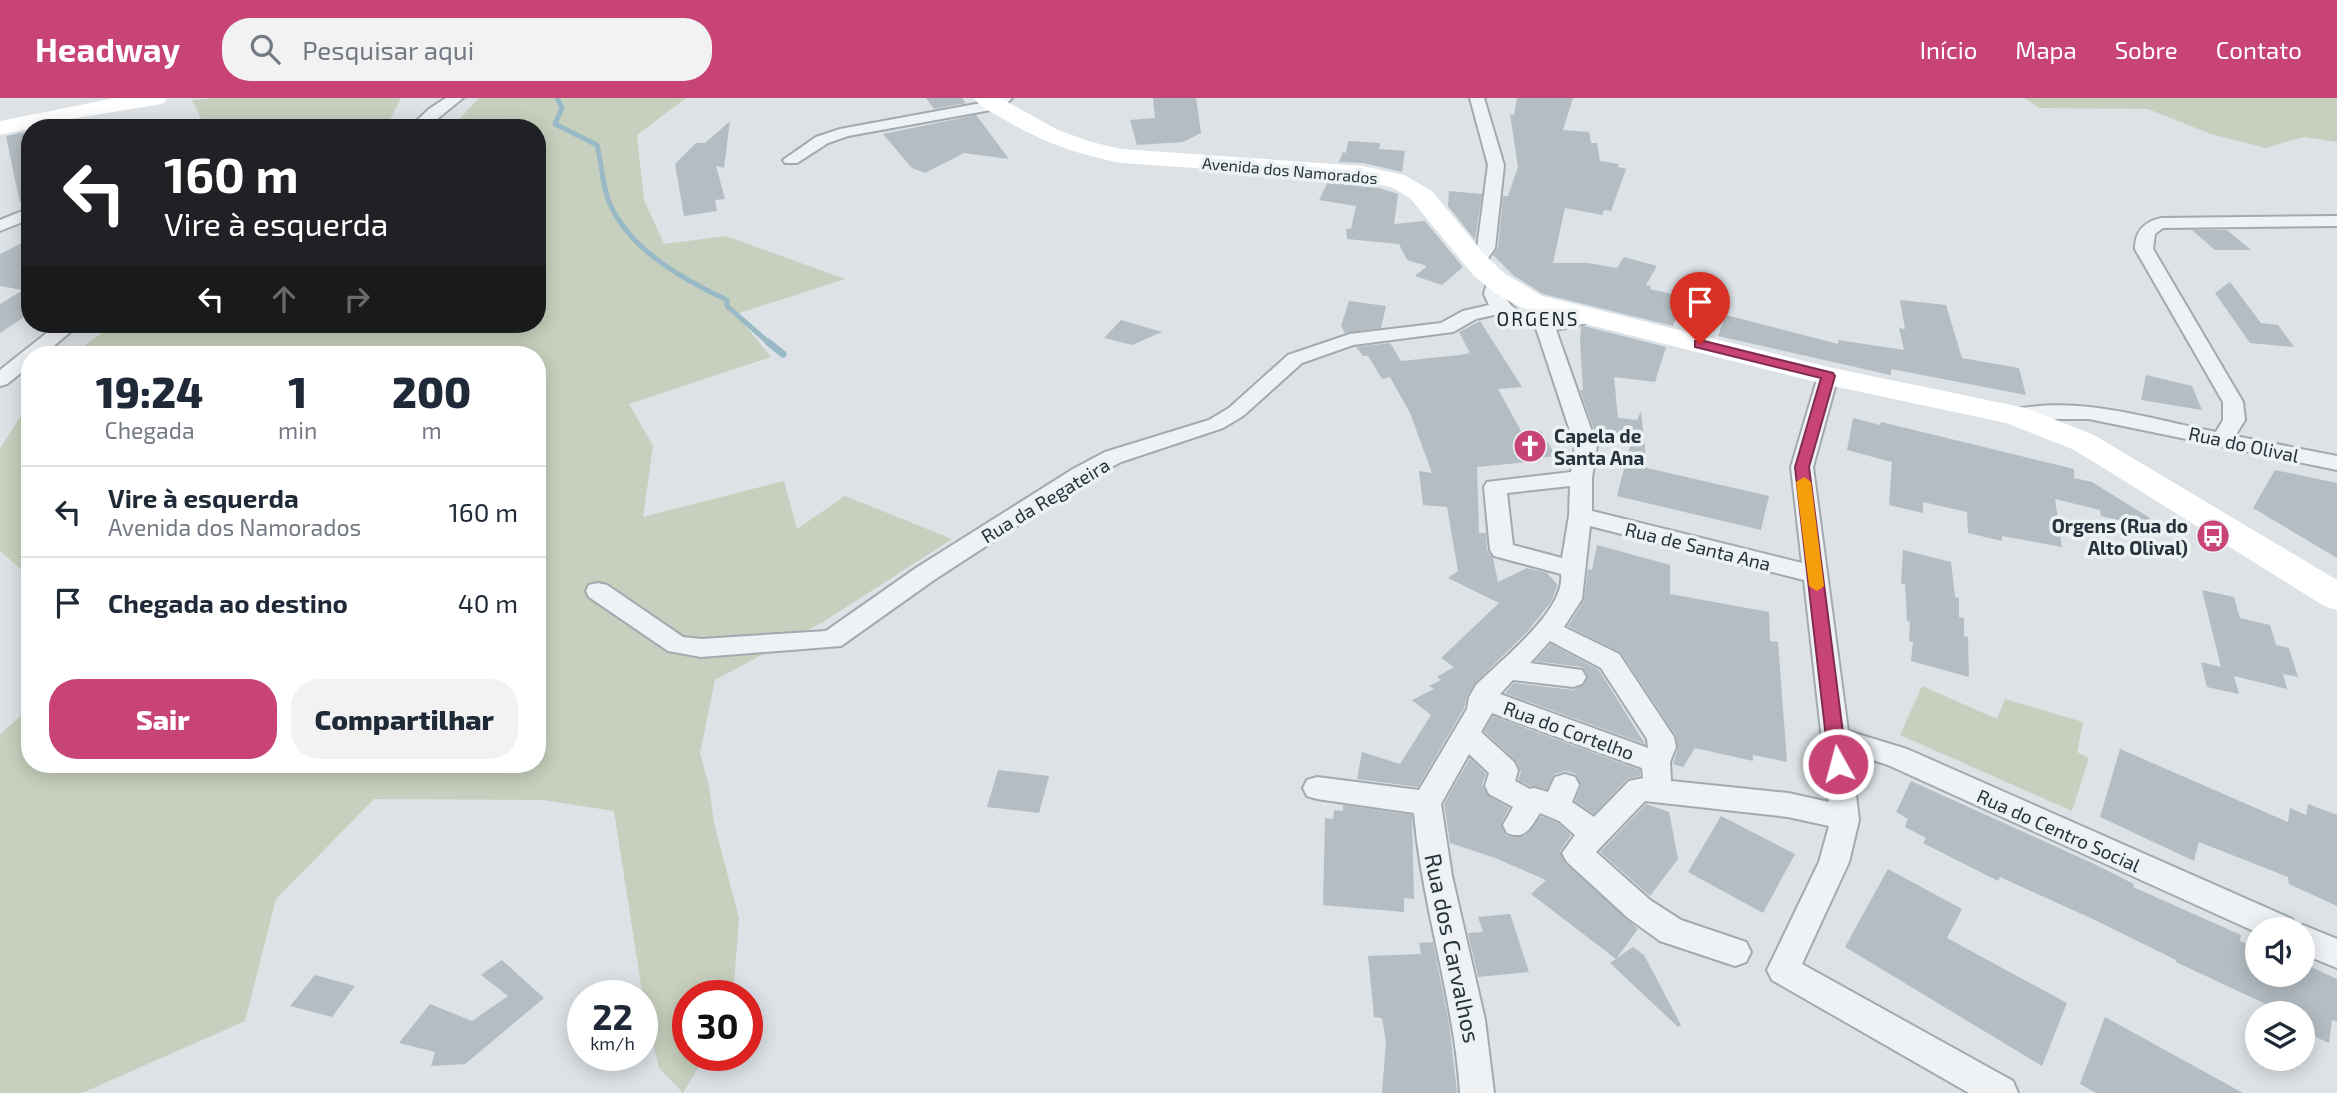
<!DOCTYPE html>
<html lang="pt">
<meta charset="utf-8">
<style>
body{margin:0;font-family:"Exo 2",sans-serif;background:#f2f2f3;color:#1f2937;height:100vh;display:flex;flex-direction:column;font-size:26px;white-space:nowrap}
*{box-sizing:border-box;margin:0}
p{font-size:23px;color:#747a83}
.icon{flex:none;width:38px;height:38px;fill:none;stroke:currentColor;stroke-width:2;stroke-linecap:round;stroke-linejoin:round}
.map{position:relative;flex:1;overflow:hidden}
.drawer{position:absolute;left:21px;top:248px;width:525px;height:427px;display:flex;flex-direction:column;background:#fff;border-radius:28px;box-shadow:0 4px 18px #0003}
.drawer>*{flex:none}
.hud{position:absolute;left:21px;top:21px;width:525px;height:214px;border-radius:28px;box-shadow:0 4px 18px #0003;background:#202124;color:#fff;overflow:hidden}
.tools{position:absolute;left:2245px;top:819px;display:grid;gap:14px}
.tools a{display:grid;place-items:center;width:70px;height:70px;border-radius:50%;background:#fff;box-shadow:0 4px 18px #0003;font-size:35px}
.speed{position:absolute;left:567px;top:882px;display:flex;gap:14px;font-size:35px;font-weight:700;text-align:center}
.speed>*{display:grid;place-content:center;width:91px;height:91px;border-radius:50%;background:#fff;box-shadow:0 4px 18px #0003;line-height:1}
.speed small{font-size:18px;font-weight:400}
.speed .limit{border:10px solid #d22;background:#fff;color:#111}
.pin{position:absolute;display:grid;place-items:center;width:60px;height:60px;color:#fff;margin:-72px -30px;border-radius:50% 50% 50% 0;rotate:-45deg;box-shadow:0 0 7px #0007}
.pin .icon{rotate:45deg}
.me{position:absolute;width:77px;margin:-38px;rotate:353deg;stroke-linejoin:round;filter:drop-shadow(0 0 5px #0008)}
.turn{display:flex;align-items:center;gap:24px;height:147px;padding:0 28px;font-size:32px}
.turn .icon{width:91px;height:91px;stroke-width:2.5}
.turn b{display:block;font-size:49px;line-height:60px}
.lanes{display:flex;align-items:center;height:66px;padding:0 28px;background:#0003;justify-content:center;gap:35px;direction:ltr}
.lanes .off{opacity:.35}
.eta{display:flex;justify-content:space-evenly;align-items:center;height:119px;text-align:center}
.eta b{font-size:42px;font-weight:800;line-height:49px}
.primary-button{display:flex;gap:14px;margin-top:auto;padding:14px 28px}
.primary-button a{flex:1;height:80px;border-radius:28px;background:#c84477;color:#fff;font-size:28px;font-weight:800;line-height:80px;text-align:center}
.primary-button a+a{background:#f2f2f3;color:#1f2937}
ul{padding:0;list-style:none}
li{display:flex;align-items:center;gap:21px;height:91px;padding:0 28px;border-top:2px solid #e0e1e3}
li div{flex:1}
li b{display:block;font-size:26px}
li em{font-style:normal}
header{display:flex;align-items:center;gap:42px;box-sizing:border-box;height:98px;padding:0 35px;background:#c84477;color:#fff}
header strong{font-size:33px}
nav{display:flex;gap:38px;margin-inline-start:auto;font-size:24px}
.search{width:490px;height:63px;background:#f2f2f3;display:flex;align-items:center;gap:18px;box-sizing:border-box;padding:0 24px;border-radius:28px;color:#747a83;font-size:26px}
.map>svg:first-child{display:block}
.green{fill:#c7d0be}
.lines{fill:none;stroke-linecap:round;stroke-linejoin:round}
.stream-far1{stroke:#98b9c5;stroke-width:5}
.stream{stroke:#98b9c5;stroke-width:7}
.building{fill:#b4bdc3}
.street-casing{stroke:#a2aab0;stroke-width:4}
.street{fill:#eff2f5;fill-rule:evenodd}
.secondary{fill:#fff;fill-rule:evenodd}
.route{fill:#c84477;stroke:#822c4d;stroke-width:2}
.slow{fill:#f59e0b}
.labels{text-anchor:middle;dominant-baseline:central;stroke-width:7;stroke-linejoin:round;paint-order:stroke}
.far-street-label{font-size:16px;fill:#27333c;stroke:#ecf1f4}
.far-quarter-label{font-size:19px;letter-spacing:2px;fill:#19242c;stroke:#ecf1f4}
.poi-label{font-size:19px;font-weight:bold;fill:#27333c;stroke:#ecf1f4;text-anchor:start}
.street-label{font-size:19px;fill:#27333c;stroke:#ecf1f4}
.near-street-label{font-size:23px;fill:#27333c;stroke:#ecf1f4}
</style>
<header>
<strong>Headway</strong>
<div class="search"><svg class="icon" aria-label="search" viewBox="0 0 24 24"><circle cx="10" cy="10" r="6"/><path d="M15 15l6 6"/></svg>Pesquisar aqui</div>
<nav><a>Início</a><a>Mapa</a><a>Sobre</a><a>Contato</a></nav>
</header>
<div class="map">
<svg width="2337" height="995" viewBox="0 0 2337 995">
<rect width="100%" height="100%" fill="#dce2e6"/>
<path class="green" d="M214,0H400V2L391,20L380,30H261L232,27L194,30L204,27L192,2Z
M479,0H686L637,37L644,102L664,146L726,138L845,181L736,216L771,259L629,306L653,348L643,419L784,383L797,431L845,398L952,441L823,524L715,582L700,655L709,688L714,725L739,820L733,898H688V957H706L683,995L659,970L643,900L614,713L543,702L374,701L276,801L245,923L82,995H0V636L30,610V667H537V257H73L103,234L120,226H537V30H451Z
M2024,0H2337V44L2304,39L2265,50L2211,36L2148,11L2040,10Z
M30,304V479L0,453V350Z
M1922,588L1997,621L2005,601L2083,624L2077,654L2089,660L2072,713L1900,637Z"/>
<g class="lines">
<path class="stream-far1" d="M557,0L562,10L555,26L597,47C602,66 602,88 610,106C630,152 684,182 727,202V208L770,246"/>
<path class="stream" d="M768,244L783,256"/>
</g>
<path class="building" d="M926,0H962L966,5L934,11Z
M1153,0H1196L1201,35L1183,44L1137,47L1130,22L1155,20Z
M1517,0H1573L1563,32L1589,34L1591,45H1597L1600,63L1619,66L1618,69L1626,71L1611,113L1604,112L1602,117L1565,110L1553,165H1588L1617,170L1624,159L1657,168L1646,187L1651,188L1650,191L1684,199L1673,228L1543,196L1513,177L1493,157L1498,150L1503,98H1508L1518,69L1510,16L1514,17Z
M976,17L1009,61L964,55L925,75L912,70L883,36Z
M730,23L724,70L716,68L725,101L715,102L717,113L684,118L675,66L696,45H705Z
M30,33V104L20,105L6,38Z
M1348,43L1380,45L1379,51L1405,53L1402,74L1364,65L1339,64L1343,54L1346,55Z
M1329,82L1363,85L1398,96L1394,126L1425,123L1463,169L1442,187L1415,178L1427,168L1407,162L1399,146L1347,141L1346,131H1351L1356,108L1319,102Z
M1449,93L1482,96L1475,142L1448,108Z
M2192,132H2227L2251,152H2215Z
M30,141V215L0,235V206L23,192L0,188V156Z
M2230,184L2261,225L2278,227L2294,249L2250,245L2215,195Z
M1900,202L1946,207L1962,260L2019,270L2026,297L1891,271V277L1886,276L1718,238L1726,217L1838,246V242L1904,252L1899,230L1905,231Z
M1349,203L1386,208L1381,230L1345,235L1341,228Z
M1121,222L1162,234L1132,247L1104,240Z
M1480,223L1522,289L1498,291L1522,335L1541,333L1556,358L1538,360L1540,363L1477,369L1479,435H1486L1487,452L1493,460L1498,484L1527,470L1547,475L1557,486V489L1551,504L1527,534L1474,586L1467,598L1464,610L1418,689L1357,681L1362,654L1400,666L1431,617L1412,602L1434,591L1429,588L1441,582L1437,579L1454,569L1441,560L1499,505L1448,480L1458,473L1447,409L1423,407L1419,373L1432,375L1410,315L1390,279L1382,281L1368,258H1363L1356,249L1390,245L1401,263L1460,257L1470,255L1459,234Z
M1584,228L1666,249L1655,284L1614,279L1618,320L1637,322L1641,313L1647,370L1769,398L1761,432L1617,398L1631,344H1598L1580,292H1583L1580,243L1581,229Z
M2146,277L2192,288L2202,312L2141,302Z
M1853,320L1880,327L1881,324L2074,371V380L2092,384L2150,420L2148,424L2127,419V424L2101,418L2100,412L2055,401L2062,449L2002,438V443L1968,435L1967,414L1923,404V415L1889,407L1892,364L1847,352Z
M2275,372L2337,385V460L2253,410Z
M1597,447L1670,467V496L1769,514L1770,543L1778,544L1787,664L1753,657V663L1695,650L1683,669L1673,666L1678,650L1676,638L1621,555L1568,528L1584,502L1588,471L1592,472Z
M1903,452L1951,464L1955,499L1959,500V519L1964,520V538L1968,539L1969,579L1911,563L1913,544L1909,543L1910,524L1907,523L1905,486H1901Z
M2202,492L2234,499L2240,520L2270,527L2276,547L2289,550L2298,579L2283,576L2287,591L2234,578L2239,596L2207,589L2201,564L2221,569Z
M1551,546L1599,572L1645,646L1505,595L1514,585L1573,592L1584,587L1588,578L1582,569L1535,563Z
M1493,618L1640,672V678L1627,681L1594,716L1575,703L1581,688L1576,676L1566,673L1554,676L1547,691L1530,688L1518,682L1521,673L1516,663L1484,633Z
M2120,651L2288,724L2290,710L2306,717L2308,706L2337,717V808L2289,786L2288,779L2199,744L2194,763L2100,719Z
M1470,660L1486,676L1482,687L1487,697L1509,710L1501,726L1506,738H1525L1541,718L1558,725L1571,737L1560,753L1565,765L1638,831L1616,861L1531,796L1546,782L1495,760L1450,745L1444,706Z
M998,672L1049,678L1039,715L987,709Z
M1911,683L2092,765L2134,786L2133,789L2241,837L2240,843L2258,851V877H2303V865L2337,881V924L2332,922L2329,945L2303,933V915H2285L2176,864V862L2095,822L2000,779L1998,783L1923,745L1926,740L1905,729L1908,721L1896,714Z
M1646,706L1669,714L1678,761L1650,798L1600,754Z
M1343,707L1412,717L1414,801L1404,800V814L1323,807L1325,720L1333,721L1334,712L1343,713Z
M1721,718L1795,756L1763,815L1688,774Z
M1888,771L1962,811L1947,840L2067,905L2042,968L1845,849Z
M1510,816L1529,874L1478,879L1468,835L1483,834L1478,819Z
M1433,844L1449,925L1457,995H1382L1386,944L1382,920L1374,919L1368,858L1421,856L1419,845Z
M1633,849L1644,857L1681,927L1678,929L1610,865Z
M502,862L544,900L465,966L431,968L435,954L399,945L430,906L472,923L508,898L481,877Z
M315,877L355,888L332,919L290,908Z
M2105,919L2243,995H2096L2080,986Z"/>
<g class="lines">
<defs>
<path id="street" d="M446,0H463L426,30H409L429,11Z
M996,0H1012L1002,10L848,38L828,45L797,65H785L783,62L816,39L840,31L992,3Z
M1470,0H1484L1504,67L1495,150L1482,169L1476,170L1467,165L1477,150L1488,67Z
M30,110V121L0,133V122Z
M2337,118V128L2163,130L2155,136L2153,151L2243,304L2245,322L2235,338L2337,358V372L2089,321H2008L2005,317L2008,313C2076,296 2150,321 2216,334L2223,322V304L2135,151C2135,133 2144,124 2161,120Z
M1496,179L1505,185C1499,215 1540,224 1564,220C1572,218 1578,214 1586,212L1596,218L1583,226L1556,232L1597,348L1592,380V413L1802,465L1791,369L1818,278L1821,274H1835L1838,278L1813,369L1848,633L1907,651L2292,821L2296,830L2303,827L2337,841V870L2303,856V831H2258V835L1888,667L1851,655L1859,722L1849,764L1802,866L2013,983L2018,995H1969L1772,882L1767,872L1819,764L1829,728L1788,719L1645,703L1596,754L1650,802L1681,822L1746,844L1751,854L1746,864L1735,868L1660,843L1628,820L1567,764L1562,755L1575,737L1559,723L1540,715C1530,730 1526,742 1507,735L1503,727L1513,709L1489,696L1485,688L1489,675L1469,656L1441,706L1452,778L1485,922L1494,995H1460C1454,900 1422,809 1414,715L1317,701L1307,698L1303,690L1307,682L1317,679L1419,692L1467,611L1469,599L1476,587C1500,563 1566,512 1561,476L1494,458L1490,452L1484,389L1487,384L1571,374L1575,348L1536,230L1498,216L1476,221L1453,234L1353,247L1302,265L1243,318L1223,330L1121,364L1089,381L934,482L841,548L701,559L668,553L589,499L586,493L589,487L598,485L607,487L683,539L701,541L826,533L916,470L1073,371L1105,354L1209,322L1229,310L1288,257L1350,236L1441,225L1463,213L1489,207L1484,196L1487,185ZM1570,388L1569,418L1562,460L1513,447L1507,395ZM1590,428L1804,482L1829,704L1788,695L1671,683L1670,664L1676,649L1674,639L1619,556L1564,529L1582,501ZM1550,543L1601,570L1647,641L1648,650L1500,596L1513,582L1573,589L1582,586L1586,579L1582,572L1530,565ZM1492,615L1642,670L1643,680L1629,683L1594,719L1572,704L1579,687L1575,679L1565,676L1555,679L1548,694L1534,690L1530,691L1515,683L1518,672L1514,664L1481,634Z
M58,226H80L43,257H30V268L7,286L0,288V272Z"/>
</defs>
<use href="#street" class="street-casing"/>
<use href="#street" class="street"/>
<path class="secondary" d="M115,0H167L164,5L156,7L76,20L0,37V23Z
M974,0H1000L1058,32L1091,44L1122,51L1363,68L1404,77L1432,93L1484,156L1504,175L1542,198L1828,269L2026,310L2094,337L2337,482V512L2324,508L2094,364L2072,351L2006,325L1828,287L1522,210L1495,195L1474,178L1410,100L1393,90L1363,82L1122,65C1078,57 1039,43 1000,19C991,14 980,9 974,0Z"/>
</g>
<path class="route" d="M1700,242L1833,275L1835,278L1809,369L1847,666L1844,671H1832L1829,666L1795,369L1821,280L1695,249V243Z"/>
<path class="slow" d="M1804,379L1811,384L1824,488L1817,493L1809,488L1796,384Z"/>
<defs>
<symbol id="church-disc" viewBox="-11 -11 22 22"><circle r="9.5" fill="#c84477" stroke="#ecf1f4"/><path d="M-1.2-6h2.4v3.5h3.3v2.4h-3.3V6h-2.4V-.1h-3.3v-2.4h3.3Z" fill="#fff"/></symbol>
<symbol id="bus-disc" viewBox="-11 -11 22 22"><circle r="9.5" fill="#c84477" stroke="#ecf1f4"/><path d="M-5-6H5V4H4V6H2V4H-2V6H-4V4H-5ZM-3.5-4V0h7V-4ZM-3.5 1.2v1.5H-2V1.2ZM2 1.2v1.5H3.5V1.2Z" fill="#fff"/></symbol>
</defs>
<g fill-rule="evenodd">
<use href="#church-disc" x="1511" y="329" width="38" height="38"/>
<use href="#bus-disc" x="2194" y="419" width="38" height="38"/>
</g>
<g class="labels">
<g class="far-street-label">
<text transform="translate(1290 72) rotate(5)">Avenida dos Namorados</text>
</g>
<g class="far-quarter-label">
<text x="1538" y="220">ORGENS</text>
</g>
<g class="poi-label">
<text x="1554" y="337">Capela de<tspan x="1554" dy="22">Santa Ana</tspan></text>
<text x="2188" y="427" text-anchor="end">Orgens (Rua do<tspan x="2188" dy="22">Alto Olival)</tspan></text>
</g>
<g class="street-label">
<text transform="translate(2244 346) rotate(12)">Rua do Olival</text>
<text transform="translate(1045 402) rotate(-31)">Rua da Regateira</text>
<text transform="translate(1698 448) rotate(14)">Rua de Santa Ana</text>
<text transform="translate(1569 632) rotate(20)">Rua do Cortelho</text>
<text transform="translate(2059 732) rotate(24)">Rua do Centro Social</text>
</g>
<g class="near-street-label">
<text transform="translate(1453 850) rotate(78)">Rua dos Carvalhos</text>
</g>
</g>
</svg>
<div class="tools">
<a><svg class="icon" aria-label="sound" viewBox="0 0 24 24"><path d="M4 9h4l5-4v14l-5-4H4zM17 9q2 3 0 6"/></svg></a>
<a><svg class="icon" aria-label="layers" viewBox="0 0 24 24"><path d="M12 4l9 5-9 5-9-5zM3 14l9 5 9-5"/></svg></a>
</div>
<div class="speed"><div>22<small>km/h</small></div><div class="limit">30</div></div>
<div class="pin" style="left:1700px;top:246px;background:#d93025"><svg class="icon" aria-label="arrive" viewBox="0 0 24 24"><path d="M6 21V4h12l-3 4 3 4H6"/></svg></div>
<svg class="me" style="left:1838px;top:666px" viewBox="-20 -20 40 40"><circle r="17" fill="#c84477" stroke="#fff" stroke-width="3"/><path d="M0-11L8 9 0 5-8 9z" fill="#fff"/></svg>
<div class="hud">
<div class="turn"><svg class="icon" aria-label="left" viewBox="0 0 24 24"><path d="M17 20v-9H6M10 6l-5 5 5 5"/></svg><div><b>160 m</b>Vire à esquerda</div></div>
<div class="lanes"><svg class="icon" aria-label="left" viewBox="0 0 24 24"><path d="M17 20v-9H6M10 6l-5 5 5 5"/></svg><svg class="icon off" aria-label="ahead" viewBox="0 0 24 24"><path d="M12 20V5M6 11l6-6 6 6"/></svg><svg class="icon off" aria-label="right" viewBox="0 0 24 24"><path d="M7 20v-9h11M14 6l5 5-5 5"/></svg></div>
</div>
<section class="drawer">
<div class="eta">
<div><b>19:24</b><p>Chegada</p></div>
<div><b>1</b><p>min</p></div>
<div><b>200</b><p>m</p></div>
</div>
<ul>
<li><svg class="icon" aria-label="left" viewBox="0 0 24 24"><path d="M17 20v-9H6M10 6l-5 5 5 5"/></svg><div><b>Vire à esquerda</b><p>Avenida dos Namorados</p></div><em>160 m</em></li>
<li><svg class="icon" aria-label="arrive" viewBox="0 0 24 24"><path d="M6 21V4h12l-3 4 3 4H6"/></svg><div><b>Chegada ao destino</b></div><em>40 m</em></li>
</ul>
<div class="primary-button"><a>Sair</a><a>Compartilhar</a></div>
</section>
</div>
